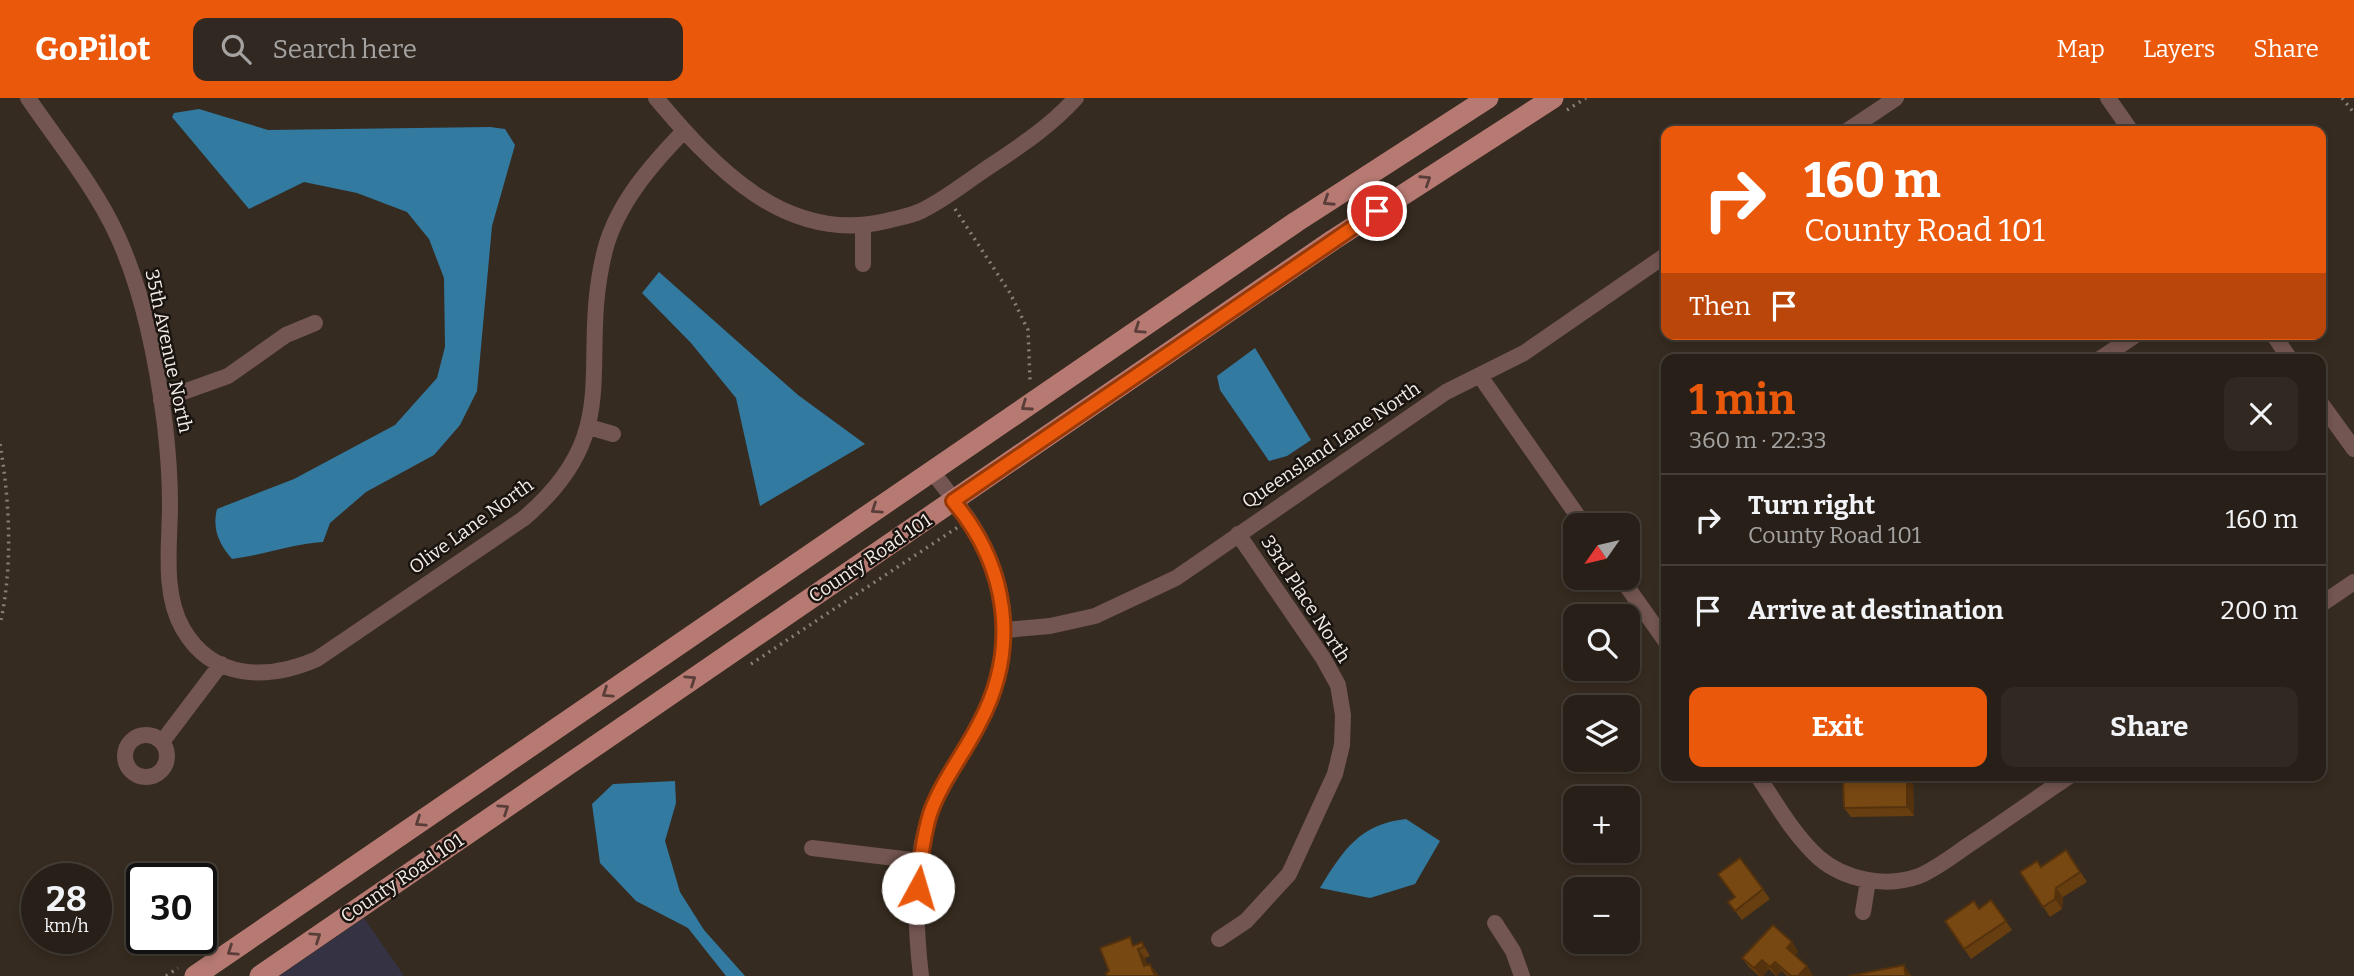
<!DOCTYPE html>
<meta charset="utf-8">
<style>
body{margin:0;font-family:Bitter,serif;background:#302821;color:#f1f3f6;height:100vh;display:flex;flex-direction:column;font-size:26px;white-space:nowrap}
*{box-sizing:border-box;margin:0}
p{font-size:23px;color:#a5a3a2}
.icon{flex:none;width:38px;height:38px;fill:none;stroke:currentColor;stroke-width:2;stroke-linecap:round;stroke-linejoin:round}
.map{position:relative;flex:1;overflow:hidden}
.details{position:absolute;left:1661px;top:256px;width:665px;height:427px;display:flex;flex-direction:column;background:#282018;border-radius:14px;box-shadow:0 4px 10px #0003,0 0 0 2px #443e37}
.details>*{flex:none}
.top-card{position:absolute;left:1661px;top:28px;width:665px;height:214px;border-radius:14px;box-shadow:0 4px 10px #0003,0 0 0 2px #443e37;background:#ea580c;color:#fff;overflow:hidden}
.needle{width:46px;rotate:236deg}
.buttons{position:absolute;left:1563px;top:415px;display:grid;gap:14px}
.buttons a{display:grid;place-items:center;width:77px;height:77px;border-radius:14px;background:#282018;box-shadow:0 4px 10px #0003,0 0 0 2px #443e37;font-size:35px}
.speed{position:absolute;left:21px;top:765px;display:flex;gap:14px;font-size:35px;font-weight:700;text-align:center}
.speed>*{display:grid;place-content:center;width:91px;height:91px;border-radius:50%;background:#282018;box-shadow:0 4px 10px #0003,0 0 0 2px #443e37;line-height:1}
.speed small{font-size:18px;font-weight:400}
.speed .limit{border:4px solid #111;border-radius:10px;background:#fff;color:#111}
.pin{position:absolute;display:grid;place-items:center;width:60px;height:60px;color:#fff;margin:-30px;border:4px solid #fff;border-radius:50%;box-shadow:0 2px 7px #0007}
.me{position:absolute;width:77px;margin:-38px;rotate:6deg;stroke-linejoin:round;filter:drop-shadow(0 0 5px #0008)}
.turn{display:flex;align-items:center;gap:24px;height:147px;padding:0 28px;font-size:32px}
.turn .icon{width:91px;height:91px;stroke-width:2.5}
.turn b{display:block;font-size:49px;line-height:60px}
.then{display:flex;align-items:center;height:66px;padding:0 28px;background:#0003;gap:14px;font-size:26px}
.round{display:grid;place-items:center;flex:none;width:74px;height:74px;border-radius:14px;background:#302821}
.headline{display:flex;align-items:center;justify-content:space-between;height:119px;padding:0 28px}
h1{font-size:42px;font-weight:700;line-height:52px;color:#ea580c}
.action{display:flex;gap:14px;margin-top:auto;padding:14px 28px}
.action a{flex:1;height:80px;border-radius:14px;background:#ea580c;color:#fff;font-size:28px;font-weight:700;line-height:80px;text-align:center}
.action a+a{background:#302821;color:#f1f3f6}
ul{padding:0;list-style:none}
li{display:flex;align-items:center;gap:21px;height:91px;padding:0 28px;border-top:2px solid #443e37}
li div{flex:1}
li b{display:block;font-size:26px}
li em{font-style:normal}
header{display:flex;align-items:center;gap:42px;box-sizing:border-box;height:98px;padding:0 35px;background:#ea580c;color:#fff}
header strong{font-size:33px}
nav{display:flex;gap:38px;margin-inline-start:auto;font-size:24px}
.search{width:490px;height:63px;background:#302821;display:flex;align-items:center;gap:18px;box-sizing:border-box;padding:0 24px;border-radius:14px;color:#a5a3a2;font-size:26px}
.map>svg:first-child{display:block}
.education{fill:#353243}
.water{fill:#337aa0}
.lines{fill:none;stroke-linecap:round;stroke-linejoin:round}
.path{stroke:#897f76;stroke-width:3.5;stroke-dasharray:2 5;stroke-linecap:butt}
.street{stroke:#735551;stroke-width:16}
.primary{stroke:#b77a73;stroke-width:21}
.wall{fill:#673e0f}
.shaded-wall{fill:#54320d}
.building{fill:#784812;stroke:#54320d;stroke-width:2}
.oneway{stroke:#593d38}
.route-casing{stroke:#983908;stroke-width:18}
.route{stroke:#ea580c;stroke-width:12}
.labels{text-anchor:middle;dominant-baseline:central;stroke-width:5;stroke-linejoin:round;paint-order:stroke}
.street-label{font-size:19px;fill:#f4ece5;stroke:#1a1410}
</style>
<header>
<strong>GoPilot</strong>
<div class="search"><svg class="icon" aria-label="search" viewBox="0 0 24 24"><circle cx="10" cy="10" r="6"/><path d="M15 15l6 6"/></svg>Search here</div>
<nav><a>Map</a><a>Layers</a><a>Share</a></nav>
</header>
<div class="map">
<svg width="2354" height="878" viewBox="0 0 2354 878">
<rect width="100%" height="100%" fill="#362b20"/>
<path class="education" d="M364,820L404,878H279Z"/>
<path class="water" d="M199,11L268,32L490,29L505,31L515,47L492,128L477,293L460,327L434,357L366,394L330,425L323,444C292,446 264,457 232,461C219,446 212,431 217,411L294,381L395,327L437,280L445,249L444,180L429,141L407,114L357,95L304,84L249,111L172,19L174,15Z
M659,174L798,297L865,346L760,408L736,300L691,245L642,195Z
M1255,250L1311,342L1287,358L1269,363L1220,292L1217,278Z
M675,683L676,705L665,743L680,794L704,832L745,878H726L688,830L636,803L600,765L592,706L613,686Z
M1406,721L1440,743L1415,786L1370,800L1320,790C1343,752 1360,726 1406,721Z"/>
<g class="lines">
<path class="path" d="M2342,0L2354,15
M1567,12L1586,0
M955,111L1010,195L1028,232L1030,282
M0,346C10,406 13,468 0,527
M751,566L958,429
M166,878L178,870"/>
<path class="street" d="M28,0C58,44 95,89 117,137C144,195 157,264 165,327C168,353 170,379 170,406C170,446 162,495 183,531C213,583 269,582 317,561L523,421C629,332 576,266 605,152C617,106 651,67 684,33
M656,0C714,69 786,147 886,123C897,120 911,118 921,113C942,103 961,88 980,75C1014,52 1048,31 1076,0
M2108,0L2131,33
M1847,33L1896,0
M863,128V166
M2273,236L2290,261
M2100,261L2137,236
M1480,278L1584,427
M161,302L228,278L286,237L315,225
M2320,304L2354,351
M589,329L613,336
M1621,480L1666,544
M2320,507L2354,484
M1005,532L1050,528L1095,518L1176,480L1446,294L1524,255L1666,157
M125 658a21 21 0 1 1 42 0a21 21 0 1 1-42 0Z
M162,644L221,566
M1757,677C1776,705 1793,736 1818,759C1844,782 1886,790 1919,778C1938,770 1956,755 1973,744C2006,722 2038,699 2071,677
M812,750L920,763
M1863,814L1868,783
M1495,825L1513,853L1522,878
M1219,841L1246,823L1289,776L1335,676L1342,647L1343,617L1338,587L1323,560L1238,436
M921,878C915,827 912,763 931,714C942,683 964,655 980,625C1014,561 1012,491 973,428C961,409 945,391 932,373"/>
<path class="primary" d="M195,878L1296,124L1488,0
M260,878L1333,142L1553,0"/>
</g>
<path class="wall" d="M1867,677H1911L1913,681L1914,718L1851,719L1844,710L1867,682Z
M2066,752L2087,784L2063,799L2062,811L2050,819L2020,774L2041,769Z
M1740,760L1770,801L1742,822L1728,804L1735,799Z
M1991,802L2012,832L1971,861L1945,823L1979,811Z
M1142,844L1150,858L1145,860L1147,867L1157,875L1158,878H1107L1135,847Z
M1792,844L1798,854L1795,857L1807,868L1813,878H1787L1782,873L1776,878L1769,871L1763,878H1759L1749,869L1742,860Z"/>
<path class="shaded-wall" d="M1907,677H1911L1913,681L1914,718L1907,709Z
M2056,790L2063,799L2062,811L2055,801Z
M1792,844L1798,854L1793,859L1787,850Z
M1138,851L1145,860L1151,877L1144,868Z
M1762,862L1769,871L1763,878H1760L1754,870Z
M1775,864L1782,873L1777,878L1770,869Z
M1150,866L1157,875L1158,878H1155Z
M1904,867L1911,877V878H1906Z
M1807,868L1813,878H1798Z"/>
<path class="building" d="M1867,677H1907V709L1844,710L1843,683L1867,682Z
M2066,752L2080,774L2056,790L2055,801L2043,809L2020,774L2037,763L2041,769Z
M1740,760L1763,791L1735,813L1728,804L1735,799L1718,776Z
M1991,802L2006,823L1964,851L1945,823L1974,803L1979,811Z
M1773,827L1792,844L1787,850L1807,868L1798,878H1791L1775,864L1770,869L1762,862L1754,870L1742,860Z
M1130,839L1133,848L1142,844L1144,849L1138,851L1144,868L1150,866L1155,878H1107L1106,875L1109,873L1100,850Z
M1904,867L1906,878H1849Z"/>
<defs><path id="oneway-chevron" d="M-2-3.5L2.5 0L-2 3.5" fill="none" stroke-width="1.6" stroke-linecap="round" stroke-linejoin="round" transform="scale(1.75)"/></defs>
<g class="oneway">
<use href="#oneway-chevron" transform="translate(1426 82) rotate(-33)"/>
<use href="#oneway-chevron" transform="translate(1328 103) rotate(147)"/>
<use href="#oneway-chevron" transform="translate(1139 231) rotate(146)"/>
<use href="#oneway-chevron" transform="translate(1026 308) rotate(145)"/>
<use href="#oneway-chevron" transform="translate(876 411) rotate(146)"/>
<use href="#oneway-chevron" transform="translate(691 582) rotate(-34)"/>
<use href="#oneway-chevron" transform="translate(607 595) rotate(146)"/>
<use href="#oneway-chevron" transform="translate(504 711) rotate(-34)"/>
<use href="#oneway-chevron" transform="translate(420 724) rotate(146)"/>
<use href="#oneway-chevron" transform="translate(316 839) rotate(-34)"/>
<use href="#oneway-chevron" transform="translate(232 853) rotate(146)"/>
</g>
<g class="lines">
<defs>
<path id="route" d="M918,790C920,765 923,739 930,716C941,684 964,656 979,626C1020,550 1008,468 953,403L1377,113"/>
</defs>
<use href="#route" class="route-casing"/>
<use href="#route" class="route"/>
</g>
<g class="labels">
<g class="street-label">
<text transform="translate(169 253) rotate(78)">35th Avenue North</text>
<text transform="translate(1331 347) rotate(-34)">Queensland Lane North</text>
<text transform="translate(471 428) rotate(-36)">Olive Lane North</text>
<text transform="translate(870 460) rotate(-34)">County Road 101</text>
<text transform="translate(1306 501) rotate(57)">33rd Place North</text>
<text transform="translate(402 780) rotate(-34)">County Road 101</text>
</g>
</g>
</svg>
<div class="buttons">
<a><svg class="needle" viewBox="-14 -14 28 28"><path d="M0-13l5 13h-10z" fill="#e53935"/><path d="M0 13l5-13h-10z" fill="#a5a3a2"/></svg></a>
<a><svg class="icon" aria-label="search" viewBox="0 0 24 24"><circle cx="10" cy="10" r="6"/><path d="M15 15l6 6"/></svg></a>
<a><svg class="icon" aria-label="layers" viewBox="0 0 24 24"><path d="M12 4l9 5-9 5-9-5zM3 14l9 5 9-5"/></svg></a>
<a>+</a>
<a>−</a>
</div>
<div class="speed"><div>28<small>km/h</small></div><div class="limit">30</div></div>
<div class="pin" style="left:1377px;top:113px;background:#d93025"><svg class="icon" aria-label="arrive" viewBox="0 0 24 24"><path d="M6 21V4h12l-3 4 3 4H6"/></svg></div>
<svg class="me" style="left:918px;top:790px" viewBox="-20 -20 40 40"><circle r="19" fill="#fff"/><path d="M0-13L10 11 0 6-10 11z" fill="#ea580c"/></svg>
<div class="top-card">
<div class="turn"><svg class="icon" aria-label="right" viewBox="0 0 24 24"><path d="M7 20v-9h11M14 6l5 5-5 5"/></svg><div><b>160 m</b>County Road 101</div></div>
<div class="then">Then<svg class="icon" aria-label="arrive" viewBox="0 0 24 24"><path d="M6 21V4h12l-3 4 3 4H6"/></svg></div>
</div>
<section class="details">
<div class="headline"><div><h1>1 min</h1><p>360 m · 22:33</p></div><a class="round"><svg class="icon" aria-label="close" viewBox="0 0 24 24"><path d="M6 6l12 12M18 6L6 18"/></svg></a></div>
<ul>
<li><svg class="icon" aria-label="right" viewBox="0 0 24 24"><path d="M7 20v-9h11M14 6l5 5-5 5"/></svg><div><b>Turn right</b><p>County Road 101</p></div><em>160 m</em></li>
<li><svg class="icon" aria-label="arrive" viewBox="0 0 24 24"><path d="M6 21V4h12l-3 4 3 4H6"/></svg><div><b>Arrive at destination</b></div><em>200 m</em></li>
</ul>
<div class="action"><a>Exit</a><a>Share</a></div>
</section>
</div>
